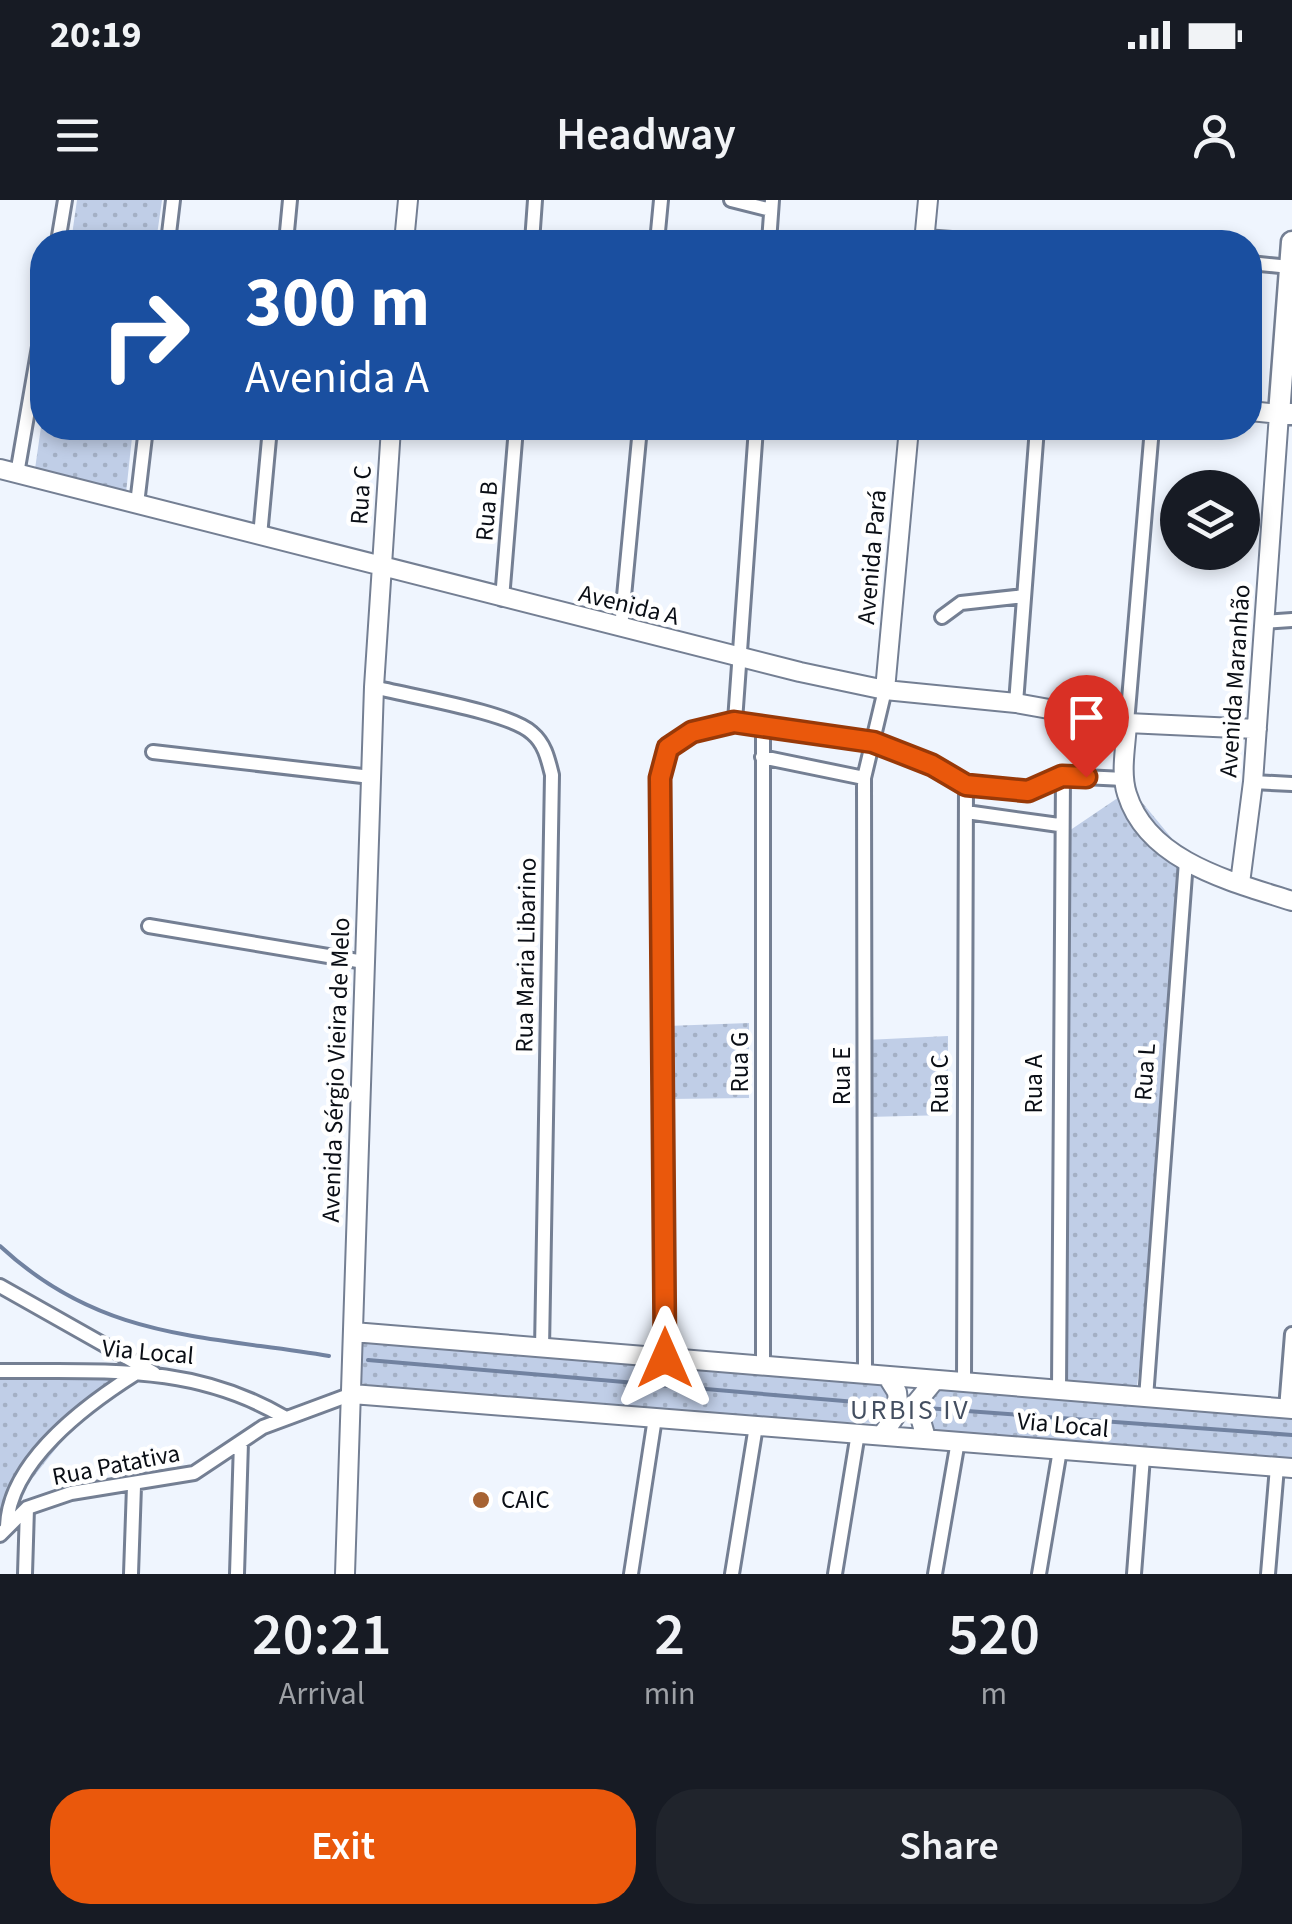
<!DOCTYPE html>
<meta charset="utf-8">
<style>
body{margin:0;font-family:"Source Sans 3",sans-serif;background:#20242c;color:#f1f3f6;height:100vh;display:flex;flex-direction:column;font-size:38px;white-space:nowrap}
*{box-sizing:border-box;margin:0}
p{font-size:32px;color:#9ea1a6}
.icon{flex:none;width:55px;height:55px;fill:none;stroke:currentColor;stroke-width:2;stroke-linecap:round;stroke-linejoin:round}
.map{position:relative;height:1374px;overflow:hidden}
.side{display:flex;flex-direction:column;background:#171b24;flex:1}
.side>*{flex:none}
.top-card{position:absolute;left:30px;top:30px;width:1232px;height:210px;border-radius:40px;box-shadow:0 5px 15px #0003;background:#1a4fa0;color:#fff;overflow:hidden}
.controls{position:absolute;left:1160px;top:270px;display:grid;gap:20px}
.controls a{display:grid;place-items:center;width:100px;height:100px;border-radius:50%;background:#171b24;box-shadow:0 5px 15px #0003;font-size:50px}
.pin{position:absolute;display:grid;place-items:center;width:85px;height:85px;color:#fff;margin:-102px -42px;border-radius:50% 50% 50% 0;rotate:-45deg;box-shadow:0 0 10px #0007}
.pin .icon{rotate:45deg}
.me{position:absolute;width:110px;margin:-55px;rotate:0deg;stroke-linejoin:round;filter:drop-shadow(0 0 8px #0008)}
.turn{display:flex;align-items:center;gap:35px;height:210px;padding:0 50px;font-size:45px}
.turn .icon{width:130px;height:130px;stroke-width:2.5}
.turn b{display:block;font-size:70px;line-height:85px}
.eta{display:flex;justify-content:space-evenly;align-items:center;height:170px;text-align:center}
.eta b{font-size:60px;font-weight:600;line-height:70px}
.action{display:flex;gap:20px;margin-top:auto;padding:20px 50px}
.action a{flex:1;height:115px;border-radius:40px;background:#ea580c;color:#fff;font-size:40px;font-weight:600;line-height:115px;text-align:center}
.action a+a{background:#20242c;color:#f1f3f6}
.status{display:flex;justify-content:space-between;align-items:center;height:70px;padding:0 50px;background:#171b24;direction:ltr}
.status svg{height:28px;fill:currentColor}
header{display:flex;justify-content:space-between;align-items:center;height:130px;padding:0 50px;background:#171b24;font-size:45px;font-weight:600}
.map>svg:first-child{display:block}
.park{fill:url(#park-dots)}
.lines{fill:none;stroke-linecap:round;stroke-linejoin:round}
.stream{stroke:#7182a0;stroke-width:4}
.street-casing{stroke:#747f93;stroke-width:18}
.secondary-casing{stroke:#747f93;stroke-width:22}
.primary-casing{stroke:#747f93;stroke-width:25}
.street{stroke:#fff;stroke-width:12}
.secondary{stroke:#fff;stroke-width:18}
.primary{stroke:#fff;stroke-width:20}
.route-casing{stroke:#983908;stroke-width:25}
.route{stroke:#ea580c;stroke-width:18}
.poi-dot{fill:#a76333;stroke:#fff;stroke-width:4}
.labels{text-anchor:middle;dominant-baseline:central;stroke-width:9;stroke-linejoin:round;paint-order:stroke}
.street-label{font-size:25px;fill:#0a0e15;stroke:#fff}
.poi-label{font-size:25px;fill:#0a0e15;stroke:#fff;text-anchor:start}
.neighbourhood-label{font-size:28px;letter-spacing:2.5px;fill:#444f61;stroke:#fff}
</style>
<div class="status"><b>20:19</b><svg viewBox="0 0 49 12"><path d="M0 12V9h3v3zM5 12V6h3v6zM10 12V3h3v9zM15 12V0h3v12zM26 1h20v11H26zM47 4h2v5h-2z"/></svg></div>
<header><svg class="icon" aria-label="menu" viewBox="0 0 24 24"><path d="M4 6h16M4 12h16M4 18h16"/></svg>Headway<svg class="icon" aria-label="person" viewBox="0 0 24 24"><circle cx="12" cy="8" r="4"/><path d="M4 21q1-7 8-7t8 7"/></svg></header>
<div class="map">
<svg width="1292" height="1374" viewBox="0 0 1292 1374">
<defs>
<pattern id="park-dots" width="8" height="8" patternUnits="userSpaceOnUse" patternTransform="scale(2.5)"><rect width="8" height="8" fill="#c0cee7"/><path d="M2 2h.1M6 6h.1" fill="none" stroke="#a4b0c5" stroke-width="1.8" stroke-linecap="round"/></pattern>
</defs>
<rect width="100%" height="100%" fill="#eff5fe"/>
<path class="park" d="M77,0H162L156,42H71Z
M42,220V228H133L126,293L35,269Z
M1131,589L1179,647L1158,1019L1137,1186L1066,1181L1060,637Z
M749,823V898L669,899L667,826Z
M948,836V915L867,917L866,840Z
M365,1139L877,1183L888,1192L885,1215L876,1223L809,1221L371,1185L360,1183L359,1143Z
M0,1178H112L0,1319Z
M950,1186L1292,1212V1260L936,1234L927,1227L921,1201L932,1189Z"/>
<g class="lines">
<path class="stream" d="M0,1046C101,1140 204,1135 329,1156
M368,1160L891,1205
M926,1208L1292,1235"/>
<defs>
<path id="street" d="M731,0L771,10
M925,37L992,42
M58,42L65,0
M168,42L173,0
M286,42L290,0
M532,42L535,0
M657,42L661,0
M769,42L772,0
M1250,63L1290,67
M17,274L42,129
M137,304L146,228
M260,336L270,228
M502,399L516,228
M942,417L961,403L1024,396
M1264,422L1292,420
M621,428L640,228
M374,487C408,496 510,512 532,533C545,544 548,559 552,575L542,1149
M1016,503L1037,228
M735,521L756,228
M1127,523L1152,228
M153,552L371,577
M762,557L864,578
M1253,582L1292,584
M966,612L1059,625
M149,726L364,762
M0,1086L154,1173
M665,1158L660,578L668,547L692,532L735,521L873,542L932,565L966,585L1028,591L1063,576L1124,579
M763,1167V524
M0,1171C103,1172 192,1163 284,1217
M865,1174L864,578L885,490
M964,1182L966,585
M1059,1191L1063,576
M1146,1198L1186,661
M1286,1209L1292,1134
M7,1326C9,1262 86,1205 135,1174
M0,1335L27,1308L71,1293L194,1273L263,1227L352,1194
M25,1374L27,1308
M131,1374L134,1286
M237,1374L241,1242
M631,1374L655,1218
M732,1374L756,1226
M835,1374L858,1233
M935,1374L958,1241
M1039,1374L1060,1250
M1134,1374L1143,1257
M1268,1374L1277,1267"/>
<path id="secondary" d="M404,42L408,0
M924,42L928,0
M0,269L800,472L885,490L1016,503L1127,523L1257,529
M885,490L909,228
M1127,523C1126,546 1120,572 1127,594C1148,662 1233,682 1292,701
M1240,683L1253,582L1279,214L1250,211
M353,1132L1292,1209
M352,1194L1292,1268
M882,1235L899,1211L897,1192L887,1176
M926,1238L916,1203L935,1180
M345,1374L374,487L391,228"/>
<path id="primary" d="M1292,42L1279,214H1292"/>
</defs>
<use href="#street" class="street-casing"/>
<use href="#secondary" class="secondary-casing"/>
<use href="#primary" class="primary-casing"/>
<use href="#street" class="street"/>
<use href="#secondary" class="secondary"/>
<use href="#primary" class="primary"/>
</g>
<g class="lines">
<defs>
<path id="route" d="M665,1158L660,578L668,548L692,532L734,522L873,542L932,565L966,585L1028,591L1062,576L1086,577"/>
</defs>
<use href="#route" class="route-casing"/>
<use href="#route" class="route"/>
</g>
<circle class="poi-dot" cx="481" cy="1300" r="10"/>
<g class="labels">
<g class="street-label">
<text transform="translate(361 295) rotate(-86)">Rua C</text>
<text transform="translate(487 311) rotate(-85)">Rua B</text>
<text transform="translate(872 357) rotate(-85)">Avenida Pará</text>
<text transform="translate(629 405) rotate(14)">Avenida A</text>
<text transform="translate(1235 481) rotate(-86)">Avenida Maranhão</text>
<text transform="translate(526 755) rotate(-89)">Rua Maria Libarino</text>
<text transform="translate(740 862) rotate(-90)">Rua G</text>
<text transform="translate(336 870) rotate(-88)">Avenida Sérgio Vieira de Melo</text>
<text transform="translate(1145 872) rotate(-86)">Rua L</text>
<text transform="translate(842 876) rotate(-90)">Rua E</text>
<text transform="translate(940 884) rotate(-90)">Rua C</text>
<text transform="translate(1034 884) rotate(-90)">Rua A</text>
<text transform="translate(148 1152) rotate(5)">Via Local</text>
<text transform="translate(1063 1225) rotate(5)">Via Local</text>
<text transform="translate(116 1265) rotate(-11)">Rua Patativa</text>
</g>
<g class="poi-label">
<text x="501" y="1300">CAIC</text>
</g>
<g class="neighbourhood-label">
<text x="910" y="1210">URBIS IV</text>
</g>
</g>
</svg>
<div class="controls">
<a><svg class="icon" aria-label="layers" viewBox="0 0 24 24"><path d="M12 4l9 5-9 5-9-5zM3 14l9 5 9-5"/></svg></a>
</div>
<div class="pin" style="left:1086px;top:577px;background:#d93025"><svg class="icon" aria-label="arrive" viewBox="0 0 24 24"><path d="M6 21V4h12l-3 4 3 4H6"/></svg></div>
<svg class="me" style="left:665px;top:1158px" viewBox="-20 -20 40 40"><path d="M0-17L14 15 0 8-14 15z" fill="#ea580c" stroke="#fff" stroke-width="4"/></svg>
<div class="top-card">
<div class="turn"><svg class="icon" aria-label="right" viewBox="0 0 24 24"><path d="M7 20v-9h11M14 6l5 5-5 5"/></svg><div><b>300 m</b>Avenida A</div></div>
</div>
</div>
<section class="side">
<div class="eta">
<div><b>20:21</b><p>Arrival</p></div>
<div><b>2</b><p>min</p></div>
<div><b>520</b><p>m</p></div>
</div>
<div class="action"><a>Exit</a><a>Share</a></div>
</section>
